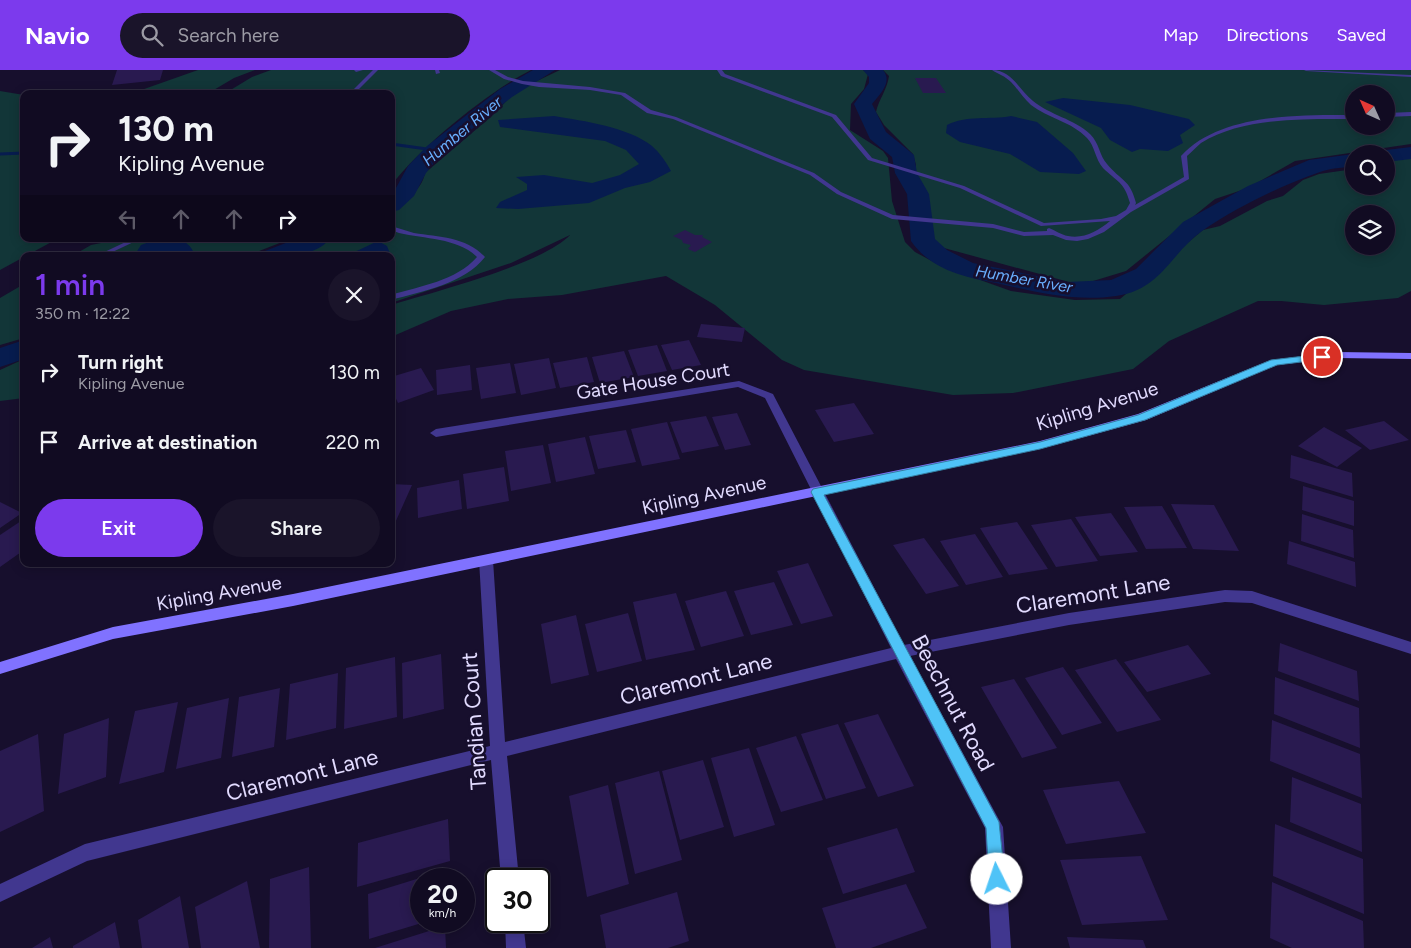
<!DOCTYPE html>
<meta charset="utf-8">
<style>
body{margin:0;font-family:Figtree,sans-serif;background:#1a142a;color:#f1f3f6;height:100vh;display:flex;flex-direction:column;font-size:19px;white-space:nowrap}
*{box-sizing:border-box;margin:0}
p{font-size:16px;color:#9c9ba5}
.icon{flex:none;width:28px;height:28px;fill:none;stroke:currentColor;stroke-width:2;stroke-linecap:round;stroke-linejoin:round}
.map{position:relative;flex:1;overflow:hidden}
.sheet{position:absolute;left:20px;top:182px;width:375px;height:315px;display:flex;flex-direction:column;background:#110b22;border-radius:10px;box-shadow:0 2px 12px #0003,0 0 0 1px #302b40}
.sheet>*{flex:none}
.top-card{position:absolute;left:20px;top:20px;width:375px;height:152px;border-radius:10px;box-shadow:0 2px 12px #0003,0 0 0 1px #302b40;background:#110b22;color:#f1f3f6;overflow:hidden}
.needle{width:32px;rotate:315deg}
.fabs{position:absolute;left:1345px;top:15px;display:grid;gap:10px}
.fabs a{display:grid;place-items:center;width:50px;height:50px;border-radius:50%;background:#110b22;box-shadow:0 2px 12px #0003,0 0 0 1px #302b40;font-size:25px}
.speed{position:absolute;left:410px;top:798px;display:flex;gap:10px;font-size:25px;font-weight:700;text-align:center}
.speed>*{display:grid;place-content:center;width:65px;height:65px;border-radius:50%;background:#110b22;box-shadow:0 2px 12px #0003,0 0 0 1px #302b40;line-height:1}
.speed small{font-size:12px;font-weight:400}
.speed .limit{border:2px solid #111;border-radius:8px;background:#fff;color:#111}
.pin{position:absolute;display:grid;place-items:center;width:42px;height:42px;color:#fff;margin:-21px;border:2px solid #fff;border-radius:50%;box-shadow:0 1px 5px #0007}
.me{position:absolute;width:55px;margin:-28px;rotate:356deg;stroke-linejoin:round;filter:drop-shadow(0 0 4px #0008)}
.turn{display:flex;align-items:center;gap:18px;height:105px;padding:0 15px;font-size:22px}
.turn .icon{width:65px;height:65px;stroke-width:2.5}
.turn b{display:block;font-size:35px;line-height:42px}
.lanes{display:flex;align-items:center;height:48px;padding:0 15px;background:#0003;justify-content:center;gap:25px;direction:ltr}
.lanes .off{opacity:.35}
.round{display:grid;place-items:center;flex:none;width:52px;height:52px;border-radius:26px;background:#1a142a}
.head{display:flex;align-items:center;justify-content:space-between;height:85px;padding:0 15px}
h1{font-size:30px;font-weight:600;line-height:38px;color:#7c3aed}
.action{display:flex;gap:10px;margin-top:auto;padding:10px 15px}
.action a{flex:1;height:58px;border-radius:30px;background:#7c3aed;color:#fff;font-size:20px;font-weight:600;line-height:58px;text-align:center}
.action a+a{background:#1a142a;color:#f1f3f6}
ul{padding:0;list-style:none}
li{display:flex;align-items:center;gap:15px;height:70px;padding:0 15px}
li div{flex:1}
li b{display:block;font-size:19px}
li em{font-style:normal}
header{display:flex;align-items:center;gap:30px;box-sizing:border-box;height:70px;padding:0 25px;background:#7c3aed;color:#fff}
header strong{font-size:24px}
nav{display:flex;gap:28px;margin-inline-start:auto;font-size:18px}
.search{width:350px;height:45px;background:#1a142a;display:flex;align-items:center;gap:12px;box-sizing:border-box;padding:0 18px;border-radius:28px;color:#9c9ba5;font-size:19px}
.map>svg:first-child{display:block}
.green{fill:#123638;fill-rule:evenodd}
.water{fill:#071c4f}
.lines{fill:none;stroke-linecap:round;stroke-linejoin:round}
.stream{stroke:#071c4f;stroke-width:3}
.river{fill:#071c4f;fill-rule:evenodd}
.building{fill:#291a50}
.lane{fill:#41378f;fill-rule:evenodd}
.street{fill:#41378f;fill-rule:evenodd}
.secondary{fill:#8072ff;fill-rule:evenodd}
.route{fill:#4fc3f7;stroke:#337fa1}
.labels{text-anchor:middle;dominant-baseline:central;stroke-width:5;stroke-linejoin:round;paint-order:stroke}
.far-water-label{font-size:16px;font-style:italic;fill:#69afff;stroke:#170f2d}
.street-label{font-size:19px;fill:#e2dbff;stroke:#170f2d}
.near-street-label{font-size:22px;fill:#e2dbff;stroke:#170f2d}
</style>
<header>
<strong>Navio</strong>
<div class="search"><svg class="icon" aria-label="search" viewBox="0 0 24 24"><circle cx="10" cy="10" r="6"/><path d="M15 15l6 6"/></svg>Search here</div>
<nav><a>Map</a><a>Directions</a><a>Saved</a></nav>
</header>
<div class="map">
<svg width="1411" height="878" viewBox="0 0 1411 878">
<rect width="100%" height="100%" fill="#170f2d"/>
<path class="green" d="M198,0H255L234,8L207,24H130Z
M271,0H531C488,22 420,77 391,116V24H224L252,7Z
M560,0H863L868,4L864,19L851,34L850,60L883,81L888,88L892,131L905,172L915,182L941,196L1011,221L1075,230L1120,229L1203,160L1220,156L1267,131L1283,126L1303,110L1319,104L1354,99V116H1386V92L1411,86V221L1398,228L1324,235L1281,231H1258L1169,271L1133,299L1013,323L953,325L804,300L782,290L715,235L666,206L562,225L508,229L451,241L391,267V235C433,222 543,194 570,165L511,193L391,233V186H292L331,169H391V139C405,131 422,120 425,103L493,45L516,21ZM1354,144H1386V176H1354Z
M883,0H1411V74L1295,91L1248,118L1215,129L1126,201L1080,215L944,178L923,165L913,110L916,95L913,84L884,55L876,42C879,29 887,20 889,6ZM1354,24H1386V56H1354Z
M0,21L24,25V169H57L0,200Z
M121,169H290L246,186H72L91,175Z
M24,214V268L0,275V228Z
M24,289V328L0,331V300Z"/>
<path class="water" d="M1063,28L1130,35L1189,49L1195,55L1180,65L1183,73L1168,81L1140,79L1132,82L1110,70L1101,58L1045,32Z
M554,46C584,51 628,57 652,76C660,83 666,92 671,101L650,112L625,118L589,133L518,139L496,138L500,132L527,120V114L516,107L544,105L592,113L620,105L639,94L626,80L605,71L500,57L498,50Z
M1011,46L1037,52L1073,83L1086,101L1079,104L1040,102L1010,84L960,72L946,63L947,55C966,45 990,50 1011,46Z
M158,169C174,169 187,167 194,183L186,186H134L141,175Z
M378,171L387,176L391,186H346Z"/>
<g class="lines">
<path class="stream" d="M391,74L434,80
M0,84L24,83"/>
<path class="river" d="M533,0H555L512,27L441,84L426,103L414,126L399,140L391,142V122L396,118L408,96L427,76L500,19Z
M863,0H883C893,12 880,24 872,34L886,62L914,85L917,103L929,124L935,169L947,180L973,193L1067,212L1111,210L1136,199L1183,152L1248,116L1309,90L1354,84V96C1343,98 1330,98 1320,102C1280,116 1237,137 1202,161C1171,183 1161,220 1116,226C1075,232 1036,222 996,213C964,207 931,200 911,171L907,124L895,103L892,87L870,69L854,34L869,13V7Z
M1411,77V89L1386,92V84H1377L1386,80Z
M296,169H329C317,187 281,187 261,186L265,181Z
M24,270V289L0,297V278Z"/>
</g>
<path class="building" d="M117,0H163L160,10L112,15Z
M915,8H936L946,23H923Z
M685,160L695,165H703L702,167L712,172L695,182L688,179L691,175L683,173L682,170L673,166Z
M701,254L745,258L742,272L697,267Z
M689,270L701,295L672,300L661,275Z
M657,275L667,301L638,306L628,280Z
M624,281L634,307L600,313L592,287Z
M587,287L594,312L560,318L553,293Z
M549,288L556,318L521,325L514,294Z
M510,293L516,323L481,329L476,298Z
M470,295L472,320L437,325L436,300Z
M421,298L434,320L398,333L391,318V307Z
M854,333L874,364L834,372L815,340Z
M737,343L751,375L725,380L712,347Z
M706,346L719,376L682,383L670,352Z
M1384,351L1409,370L1370,380L1345,360Z
M667,352L680,389L642,396L631,359Z
M1324,357L1362,378L1337,397L1298,376Z
M626,360L636,392L598,399L589,366Z
M585,367L595,404L556,412L548,374Z
M543,375L551,413L511,421L505,381Z
M1291,385L1352,403L1353,427L1290,408Z
M504,397L509,431L467,439L463,404Z
M459,410L462,439L418,448L417,418Z
M391,414L412,415L395,453H391Z
M1303,416L1354,431V456L1302,440Z
M0,432L22,443L0,458Z
M1171,434L1214,435L1239,481L1193,479Z
M1162,436L1187,478L1146,479L1124,437Z
M1111,443L1138,482L1100,486L1075,447Z
M1302,444L1353,460L1354,488L1301,471Z
M24,449V480L0,497V465Z
M1071,449L1098,491L1056,497L1031,455Z
M1017,452L1048,499L1009,505L980,458Z
M975,464L1003,507L966,515L940,471Z
M924,468L959,516L926,524L893,475Z
M1289,471L1355,492L1356,517L1287,494Z
M808,493L833,546L801,554L777,501Z
M774,512L793,555L751,565L734,521Z
M726,521L744,566L701,577L685,531Z
M676,523L695,580L646,590L633,532Z
M628,543L642,591L597,602L585,554Z
M576,545L589,605L551,614L541,554Z
M1280,573L1357,601L1359,631L1278,601Z
M1188,575L1211,604L1147,622L1124,592Z
M441,584L444,639L403,649L402,593Z
M395,587L397,647L344,659L346,598Z
M1116,589L1161,650L1117,662L1075,600Z
M1063,597L1102,653L1062,665L1025,608Z
M338,603L336,658L286,670L290,614Z
M1275,607L1359,638L1360,678L1274,644Z
M1014,609L1057,678L1022,688L981,617Z
M280,618L274,677L232,687L239,627Z
M229,628L221,688L176,699L187,638Z
M178,632L164,702L119,714L135,641Z
M878,644L914,716L878,727L844,653Z
M109,648L106,707L58,724L64,664Z
M1272,650L1360,684L1362,728L1270,691Z
M838,654L866,718L826,729L801,664Z
M38,664L44,741L0,762V681Z
M796,666L823,730L781,742L756,678Z
M749,678L775,755L734,767L711,688Z
M703,690L724,757L680,770L662,701Z
M659,701L682,790L635,804L615,713Z
M1292,707L1361,734L1362,782L1290,752Z
M1119,711L1146,763L1066,774L1043,720Z
M608,715L629,814L587,827L569,726Z
M448,749L450,791L357,817L358,773Z
M1275,754L1363,789L1364,844L1273,806Z
M897,758L915,802L843,824L827,778Z
M1141,786L1168,850L1082,855L1060,790Z
M309,797L311,878H269L270,809Z
M449,799L450,809H421V851L425,852L369,869L368,824Z
M247,811L260,878H201L195,837Z
M1272,812L1363,851L1364,878H1292L1270,868Z
M906,814L927,858L871,878H836L822,838Z
M677,822L689,871L668,878H606L600,845Z
M180,826L189,878H142L138,850Z
M115,852L120,878H73V876Z
M445,856L446,878H375Z
M50,867L53,878H32Z
M1067,867L1143,870L1146,878H1070Z"/>
<g class="lines">
<path class="lane" d="M354,0H363L356,2Z
M373,0H378L354,24H349Z
M435,0H439L440,3L436,4Z
M489,0H495L508,7L523,11L590,17L625,23L651,40L676,47L814,103L841,122L893,145L993,154L1024,162L1047,161V159L1049,158C1055,160 1061,165 1068,166C1084,169 1098,161 1110,151L1041,156L960,118L868,90L832,47L721,6L717,0H722L725,4L836,45L872,88L964,116L1044,153L1101,149L1116,146L1126,140L1130,133C1124,111 1117,112 1103,98C1095,89 1095,76 1087,68C1072,52 1048,48 1031,35C1023,28 1018,19 1011,12C1005,6 998,4 992,0C1012,0 1019,20 1033,31C1050,45 1074,49 1090,64C1100,74 1099,85 1107,94C1121,111 1130,109 1136,133L1135,135L1184,107L1181,86C1220,43 1300,45 1354,45V49C1306,49 1243,47 1201,73C1196,77 1192,82 1187,86L1189,109L1131,142L1104,162L1088,169L1077,171L1066,170L1053,165L1024,166L993,158L892,149L837,124L810,105L673,49L647,43L621,25L590,20L539,17L522,14L504,9Z
M1304,0L1411,5V7L1306,1Z
M1411,42V46L1386,47V43Z
M391,156C399,158 406,161 414,163C439,167 467,167 485,187C464,214 423,221 391,230V225C420,216 456,211 477,187C458,168 425,169 399,163L391,160Z
M132,169H140L104,186H96Z"/>
<path class="street" d="M739,311L773,324L774,326L904,575L1069,543L1225,520L1252,521L1411,572V584L1252,533L1225,532L1069,555L910,586L1003,757L1011,878H991L985,758L896,589L507,686L519,809H501L491,690L87,791L0,832V814L85,774L490,676L479,490L481,486H491L493,490L505,672L891,578L765,328L738,317L436,367L430,363L436,359Z
M505,851H523L526,878H506Z"/>
<path class="secondary" d="M1337,282L1411,283V289L1337,288L1277,295L1146,350L1040,379L293,536L113,569L0,604V592L113,557L293,524L1040,371L1138,344L1271,290Z"/>
</g>
<path class="route" d="M1322,284L1326,287L1325,289L1277,295L1145,350L1040,379L824,425L999,752L1005,809L1003,815L997,817L991,815L989,809L986,758L811,422L813,419L1040,372L1138,345L1271,290Z"/>
<g class="labels">
<g class="far-water-label">
<text transform="translate(462 61) rotate(-40)">Humber River</text>
<text transform="translate(1024 209) rotate(10)">Humber River</text>
</g>
<g class="street-label">
<text transform="translate(653 311) rotate(-9)">Gate House Court</text>
<text transform="translate(1097 336) rotate(-17)">Kipling Avenue</text>
<text transform="translate(704 425) rotate(-12)">Kipling Avenue</text>
<text transform="translate(219 523) rotate(-10)">Kipling Avenue</text>
</g>
<g class="near-street-label">
<text transform="translate(1093 524) rotate(-9)">Claremont Lane</text>
<text transform="translate(696 609) rotate(-14)">Claremont Lane</text>
<text transform="translate(953 633) rotate(62)">Beechnut Road</text>
<text transform="translate(474 651) rotate(-94)">Tandian Court</text>
<text transform="translate(302 705) rotate(-14)">Claremont Lane</text>
</g>
</g>
</svg>
<div class="fabs">
<a><svg class="needle" viewBox="-14 -14 28 28"><path d="M0-13l5 13h-10z" fill="#e53935"/><path d="M0 13l5-13h-10z" fill="#9c9ba5"/></svg></a>
<a><svg class="icon" aria-label="search" viewBox="0 0 24 24"><circle cx="10" cy="10" r="6"/><path d="M15 15l6 6"/></svg></a>
<a><svg class="icon" aria-label="layers" viewBox="0 0 24 24"><path d="M12 4l9 5-9 5-9-5zM3 14l9 5 9-5"/></svg></a>
</div>
<div class="speed"><div>20<small>km/h</small></div><div class="limit">30</div></div>
<div class="pin" style="left:1322px;top:287px;background:#d93025"><svg class="icon" aria-label="arrive" viewBox="0 0 24 24"><path d="M6 21V4h12l-3 4 3 4H6"/></svg></div>
<svg class="me" style="left:997px;top:809px" viewBox="-20 -20 40 40"><circle r="19" fill="#fff"/><path d="M0-13L10 11 0 6-10 11z" fill="#4fc3f7"/></svg>
<div class="top-card">
<div class="turn"><svg class="icon" aria-label="right" viewBox="0 0 24 24"><path d="M7 20v-9h11M14 6l5 5-5 5"/></svg><div><b>130 m</b>Kipling Avenue</div></div>
<div class="lanes"><svg class="icon off" aria-label="left" viewBox="0 0 24 24"><path d="M17 20v-9H6M10 6l-5 5 5 5"/></svg><svg class="icon off" aria-label="ahead" viewBox="0 0 24 24"><path d="M12 20V5M6 11l6-6 6 6"/></svg><svg class="icon off" aria-label="ahead" viewBox="0 0 24 24"><path d="M12 20V5M6 11l6-6 6 6"/></svg><svg class="icon" aria-label="right" viewBox="0 0 24 24"><path d="M7 20v-9h11M14 6l5 5-5 5"/></svg></div>
</div>
<section class="sheet">
<div class="head"><div><h1>1 min</h1><p>350 m · 12:22</p></div><a class="round"><svg class="icon" aria-label="close" viewBox="0 0 24 24"><path d="M6 6l12 12M18 6L6 18"/></svg></a></div>
<ul>
<li><svg class="icon" aria-label="right" viewBox="0 0 24 24"><path d="M7 20v-9h11M14 6l5 5-5 5"/></svg><div><b>Turn right</b><p>Kipling Avenue</p></div><em>130 m</em></li>
<li><svg class="icon" aria-label="arrive" viewBox="0 0 24 24"><path d="M6 21V4h12l-3 4 3 4H6"/></svg><div><b>Arrive at destination</b></div><em>220 m</em></li>
</ul>
<div class="action"><a>Exit</a><a>Share</a></div>
</section>
</div>
